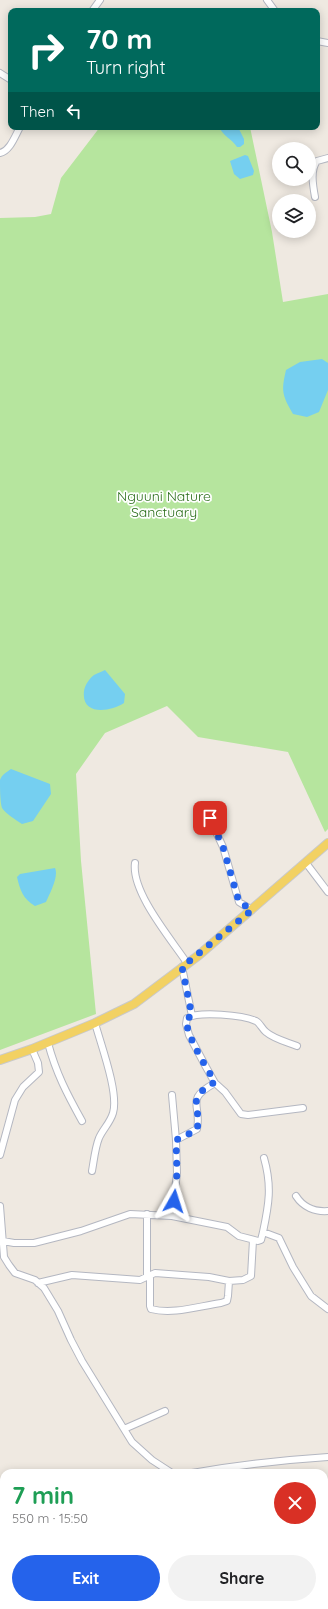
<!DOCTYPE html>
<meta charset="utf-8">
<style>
body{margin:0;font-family:Quicksand,sans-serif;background:#f2f2f2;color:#202124;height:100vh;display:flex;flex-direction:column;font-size:15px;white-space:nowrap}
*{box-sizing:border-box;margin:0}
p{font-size:13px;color:#757577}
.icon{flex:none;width:22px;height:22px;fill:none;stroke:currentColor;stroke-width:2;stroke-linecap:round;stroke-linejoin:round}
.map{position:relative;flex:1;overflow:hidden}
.details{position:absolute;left:0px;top:1469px;width:328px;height:140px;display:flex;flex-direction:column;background:#fff;border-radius:12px 12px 0 0;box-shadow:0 2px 10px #0003}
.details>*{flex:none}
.banner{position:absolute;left:8px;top:8px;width:312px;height:122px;border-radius:8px;box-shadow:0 2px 10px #0003;background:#00695c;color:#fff;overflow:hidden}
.tools{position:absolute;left:272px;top:142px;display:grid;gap:8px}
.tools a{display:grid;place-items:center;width:44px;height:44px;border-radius:50%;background:#fff;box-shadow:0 2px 10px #0003;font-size:20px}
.pin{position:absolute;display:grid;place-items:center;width:34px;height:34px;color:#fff;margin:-17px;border-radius:8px;box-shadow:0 2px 6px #0006}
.me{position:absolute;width:44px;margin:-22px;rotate:6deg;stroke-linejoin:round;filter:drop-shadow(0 0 3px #0008)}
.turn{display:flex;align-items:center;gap:14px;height:84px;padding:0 12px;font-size:18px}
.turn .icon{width:52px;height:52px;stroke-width:2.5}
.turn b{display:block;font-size:28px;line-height:34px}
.then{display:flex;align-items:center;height:38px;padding:0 12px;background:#0003;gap:8px;font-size:15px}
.round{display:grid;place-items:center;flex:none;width:42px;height:42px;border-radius:21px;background:#f2f2f2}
.head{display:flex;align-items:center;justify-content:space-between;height:68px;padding:0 12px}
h1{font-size:24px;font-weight:800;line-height:30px;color:#1e9e55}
.button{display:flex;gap:8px;margin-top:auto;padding:8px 12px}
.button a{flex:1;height:46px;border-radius:24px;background:#2563eb;color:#fff;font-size:16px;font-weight:800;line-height:46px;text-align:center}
.button a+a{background:#f2f2f2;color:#202124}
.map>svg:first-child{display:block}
.green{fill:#b6e59e}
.water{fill:#75cff0}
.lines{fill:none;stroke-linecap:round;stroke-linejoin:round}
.minor-casing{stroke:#b4b7c1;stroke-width:8}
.major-casing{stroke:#c9c9c9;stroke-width:10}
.minor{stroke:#fff;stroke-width:6}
.major{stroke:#f2d163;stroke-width:8}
.route{stroke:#2563eb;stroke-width:7;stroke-dasharray:0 12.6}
.labels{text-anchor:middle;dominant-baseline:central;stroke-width:3.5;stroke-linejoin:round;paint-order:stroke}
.park-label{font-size:14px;fill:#2c6e1b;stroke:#fff}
</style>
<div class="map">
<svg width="328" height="1609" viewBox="0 0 328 1609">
<rect width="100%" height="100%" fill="#efe9e1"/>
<path class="green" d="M100,127H250L272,232L283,302L328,294V829L325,832L288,752L198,737L167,706L105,733L76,774L81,861L96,1014L0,1050V218L35,217L51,214L61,178Z"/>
<path class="water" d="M219,127H238L244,139V144L240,147H237C232,139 223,136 219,127Z
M245,155L248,156L254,171L253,175L240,179L234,174L230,161Z
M322,359L328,363V390L319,412L307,417L293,414C282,395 281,391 286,370L300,362Z
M105,670L125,694L124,703C110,712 81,716 84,691C85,685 89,679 94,675C97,673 102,672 105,670Z
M11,769L50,784L51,794L33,821L22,824C15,819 7,815 2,808C0,802 0,787 0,780C2,774 7,772 11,769Z
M55,868C59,876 50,893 46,902L35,906C23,899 20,890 17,877L20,874Z"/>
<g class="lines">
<defs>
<path id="minor" d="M267,0L275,11
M92,11L100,0
M317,41L328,43
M0,73L11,80
M0,153C10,151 15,136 20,127
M315,197C313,186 310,170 317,161L328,158
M204,806L223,847L239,902L252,910
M135,863C131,892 171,939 187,963
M306,863L328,892
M182,967L192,1016
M48,1043C56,1073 67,1094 82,1121
M297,1046C287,1042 274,1039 266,1032C262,1029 260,1023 256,1021C243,1015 199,1011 187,1018L186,1024L189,1035L206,1067L215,1083L225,1092L241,1114L248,1115L303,1108
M172,1095L176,1140L177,1173L172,1216
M176,1140L197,1129C202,1104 184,1100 215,1083
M0,1155L15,1100L23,1087L39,1072L38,1063L32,1049
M92,1171C94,1160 95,1148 99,1138C103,1129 110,1123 113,1113C119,1093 101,1045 95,1023
M296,1196C303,1207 315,1212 328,1211
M0,1206L4,1257L9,1265L15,1273L35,1280L44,1288L58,1311L71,1340L82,1361L132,1442L152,1460L172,1473
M263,1232C269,1204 272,1186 264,1158
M3,1241L14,1243H34L81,1231L130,1214L172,1216L227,1227L239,1236L258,1241L261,1240L263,1232L279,1238L293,1267L311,1296L328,1309
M150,1275V1306L151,1309C173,1315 199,1306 221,1303L227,1301L228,1296L229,1281
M147,1277V1214
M38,1283L72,1275L140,1280L155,1273L209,1277L229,1281L243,1280L251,1276L253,1240
M124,1429L165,1411
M192,1473C238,1465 282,1460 328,1457
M0,1580L4,1578
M295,1605L302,1609
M235,1609L239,1605"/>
<path id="major" d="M0,1060L32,1049L95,1023L134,1004L199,955L328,843"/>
</defs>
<use href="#minor" class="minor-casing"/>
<use href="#major" class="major-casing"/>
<use href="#minor" class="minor"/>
<use href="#major" class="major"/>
</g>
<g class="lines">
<path class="route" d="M174,1201L177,1173L176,1140L197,1130C202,1104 184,1100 215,1082C208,1070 183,1031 187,1018L192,1016L182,967L252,910L239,902L223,847L210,818"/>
</g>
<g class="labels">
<g class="park-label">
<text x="164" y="496">Nguuni Nature<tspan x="164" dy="16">Sanctuary</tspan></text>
</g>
</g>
</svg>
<div class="tools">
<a><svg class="icon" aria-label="search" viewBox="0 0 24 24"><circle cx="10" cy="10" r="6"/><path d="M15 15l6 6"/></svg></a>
<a><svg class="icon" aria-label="layers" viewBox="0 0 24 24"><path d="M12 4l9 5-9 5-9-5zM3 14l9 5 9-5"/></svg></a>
</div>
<div class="pin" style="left:210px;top:818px;background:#d93025"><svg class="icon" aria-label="arrive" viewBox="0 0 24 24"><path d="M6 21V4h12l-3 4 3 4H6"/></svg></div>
<svg class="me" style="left:174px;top:1201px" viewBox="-20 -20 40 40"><path d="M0-17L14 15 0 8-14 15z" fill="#2563eb" stroke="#fff" stroke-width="4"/></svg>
<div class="banner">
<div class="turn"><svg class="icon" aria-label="right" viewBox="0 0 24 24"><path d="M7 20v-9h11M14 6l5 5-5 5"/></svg><div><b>70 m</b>Turn right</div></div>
<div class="then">Then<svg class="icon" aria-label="left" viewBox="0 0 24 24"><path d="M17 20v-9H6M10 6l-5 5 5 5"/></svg></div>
</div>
<section class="details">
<div class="head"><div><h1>7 min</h1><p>550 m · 15:50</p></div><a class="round" style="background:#d93025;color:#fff"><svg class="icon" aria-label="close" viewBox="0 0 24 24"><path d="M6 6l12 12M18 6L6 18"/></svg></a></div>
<div class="button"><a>Exit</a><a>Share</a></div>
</section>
</div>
